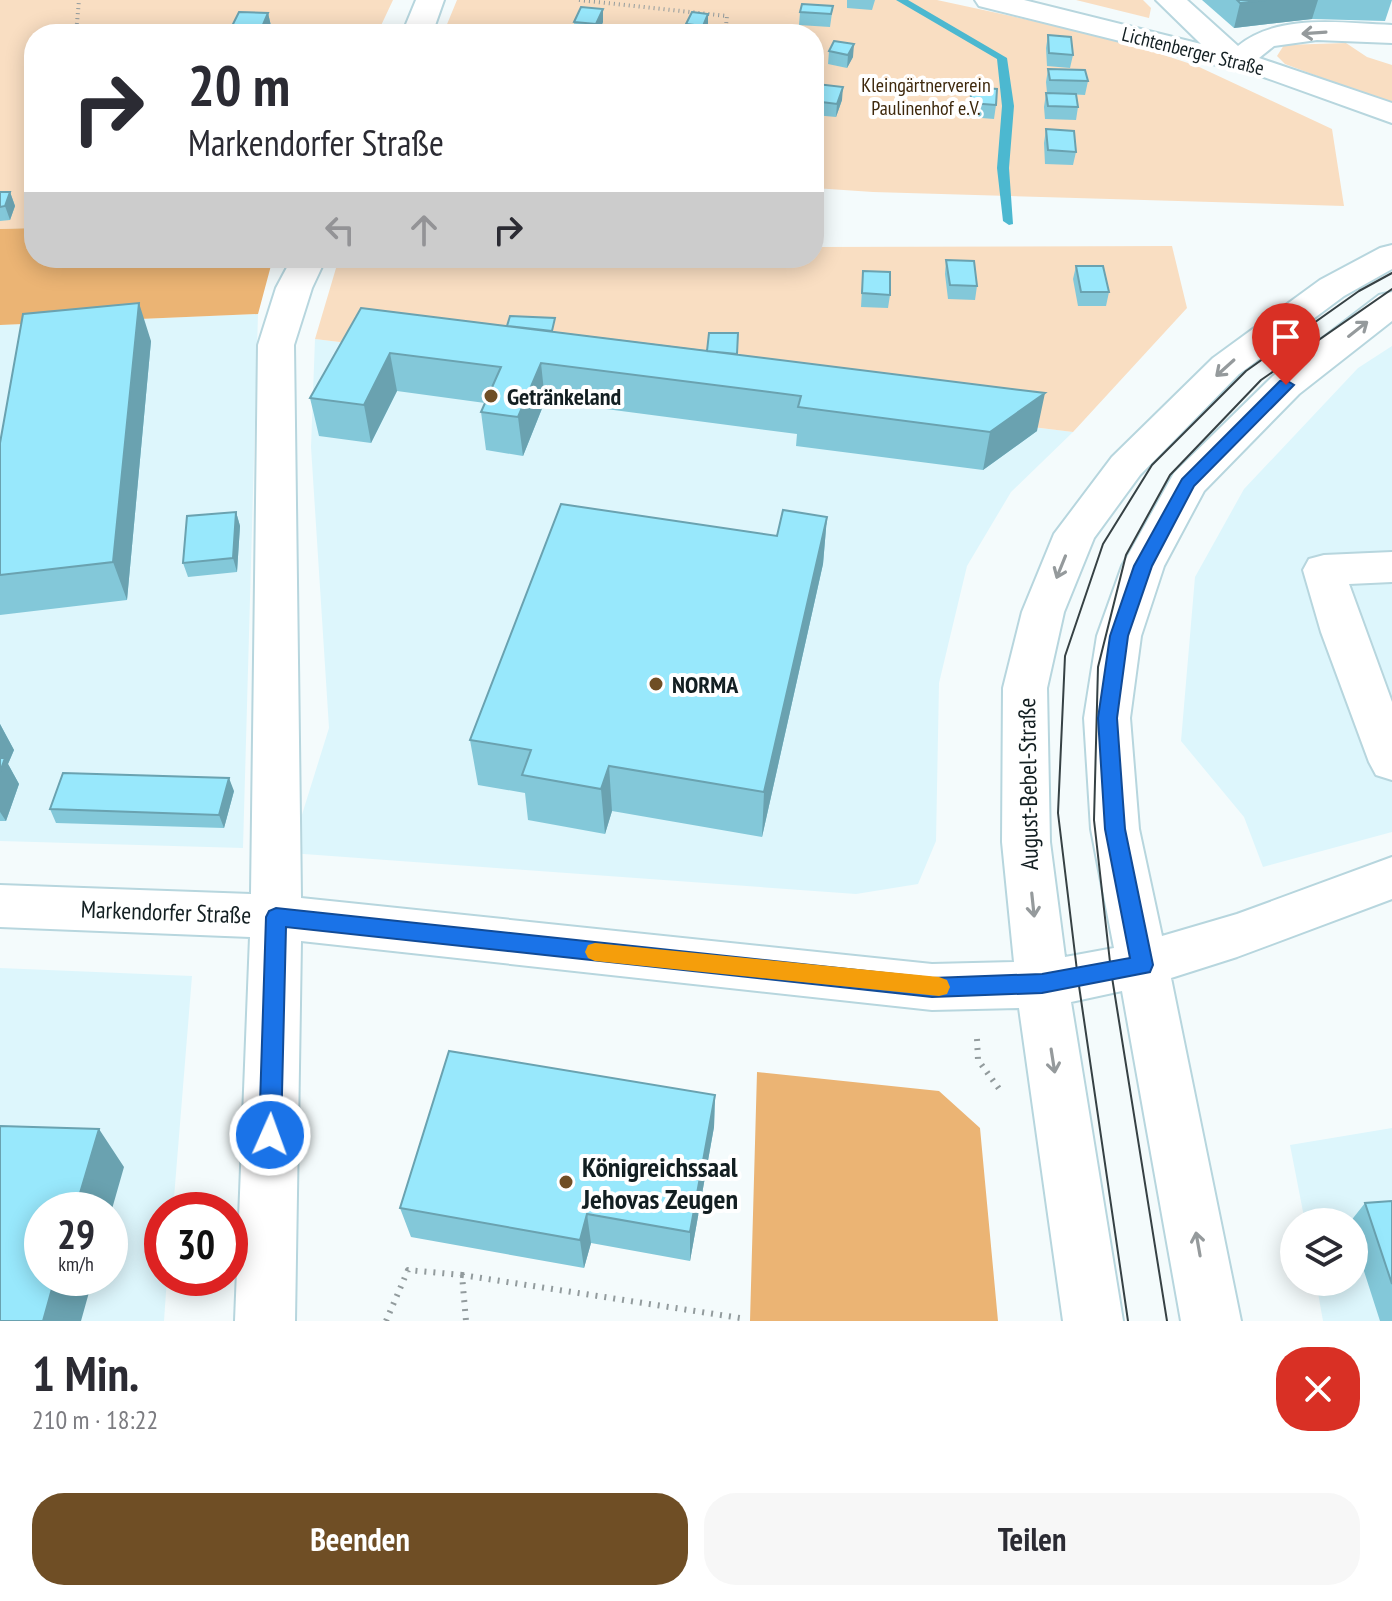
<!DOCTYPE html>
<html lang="de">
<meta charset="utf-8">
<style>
body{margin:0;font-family:"PT Sans Narrow",sans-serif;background:#f7f7f7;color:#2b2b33;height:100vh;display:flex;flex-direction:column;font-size:30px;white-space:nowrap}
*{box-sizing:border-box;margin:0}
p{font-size:26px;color:#7c7c81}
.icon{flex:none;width:44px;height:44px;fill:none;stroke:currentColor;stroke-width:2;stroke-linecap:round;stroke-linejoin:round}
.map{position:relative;height:1321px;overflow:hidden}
.panel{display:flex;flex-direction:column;background:#fff;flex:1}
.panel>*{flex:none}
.hud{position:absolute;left:24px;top:24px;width:800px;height:244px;border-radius:32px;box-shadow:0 4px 20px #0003;background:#fff;color:#2b2b33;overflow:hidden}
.fabs{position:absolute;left:1280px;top:1208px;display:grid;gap:16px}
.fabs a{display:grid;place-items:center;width:88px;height:88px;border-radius:50%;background:#fff;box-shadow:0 4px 20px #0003;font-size:40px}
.speed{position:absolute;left:24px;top:1192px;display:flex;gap:16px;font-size:40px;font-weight:700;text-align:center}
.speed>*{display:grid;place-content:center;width:104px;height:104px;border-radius:50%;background:#fff;box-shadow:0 4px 20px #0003;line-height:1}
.speed small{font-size:20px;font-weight:400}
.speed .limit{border:12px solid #d22;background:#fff;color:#111}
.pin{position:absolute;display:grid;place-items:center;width:68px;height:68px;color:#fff;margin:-82px -34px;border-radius:50% 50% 50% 0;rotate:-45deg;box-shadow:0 0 8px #0007}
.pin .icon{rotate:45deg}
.me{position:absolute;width:88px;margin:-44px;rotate:2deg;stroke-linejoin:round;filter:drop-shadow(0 0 6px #0008)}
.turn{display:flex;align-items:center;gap:28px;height:168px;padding:0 32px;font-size:36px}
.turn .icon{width:104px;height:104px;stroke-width:2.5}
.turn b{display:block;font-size:56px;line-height:68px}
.lanes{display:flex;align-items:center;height:76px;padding:0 32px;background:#0003;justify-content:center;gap:40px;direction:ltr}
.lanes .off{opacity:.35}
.round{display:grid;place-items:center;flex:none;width:84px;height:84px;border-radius:32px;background:#f7f7f7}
.head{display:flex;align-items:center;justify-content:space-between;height:136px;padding:0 32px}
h1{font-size:48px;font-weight:600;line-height:60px}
.button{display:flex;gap:16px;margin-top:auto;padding:16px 32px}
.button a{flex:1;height:92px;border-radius:32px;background:#6f4e25;color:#fff;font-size:32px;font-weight:600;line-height:92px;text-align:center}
.button a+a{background:#f7f7f7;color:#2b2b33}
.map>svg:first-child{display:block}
.built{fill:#ddf6fc;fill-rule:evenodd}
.green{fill:#f9dec2}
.forest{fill:#ebb474}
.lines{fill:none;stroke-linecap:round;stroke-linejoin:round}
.stream{fill:#4cb8d0;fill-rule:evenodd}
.minor-casing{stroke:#b7d6de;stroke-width:4}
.path-far1{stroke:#929b9d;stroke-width:4;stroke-dasharray:1 4;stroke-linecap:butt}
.path{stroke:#929b9d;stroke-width:6;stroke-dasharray:2 7;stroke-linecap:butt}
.minor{fill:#fff;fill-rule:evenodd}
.tram{stroke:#364144;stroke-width:2}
.wall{fill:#83c8d9}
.shaded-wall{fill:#6aa2b0}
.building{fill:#98e8fc;stroke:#6aa2b0;stroke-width:2}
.oneway{stroke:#959a9c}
.route{fill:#1a73e8;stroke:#114b97;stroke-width:2}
.slow{fill:#f59e0b}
.poi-dot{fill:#6f4e25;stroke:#fff;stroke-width:3}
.labels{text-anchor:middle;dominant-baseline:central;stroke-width:8;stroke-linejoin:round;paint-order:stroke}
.far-street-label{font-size:20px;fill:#131f22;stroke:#fff}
.far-park-label{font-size:20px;fill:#3e280c;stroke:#fff}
.poi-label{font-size:24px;font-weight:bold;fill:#131f22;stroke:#fff;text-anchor:start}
.street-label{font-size:24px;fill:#131f22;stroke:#fff}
.near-poi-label{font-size:28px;font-weight:bold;fill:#131f22;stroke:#fff;text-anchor:start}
</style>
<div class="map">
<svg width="1392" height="1321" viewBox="0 0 1392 1321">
<rect width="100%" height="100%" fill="#f4fbfc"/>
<path class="built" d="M258,314L243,848L0,841V325Z
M315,339L1073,432L1011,492L967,566L939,683L936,841L918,884L856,894L290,853L329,728L311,447Z
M1392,346V832L1263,867L1244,817L1181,741L1195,577L1244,489L1358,368Z
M0,968L192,976L173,1210H162V1278H167L164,1321H0ZM42,1210H110V1278H42Z
M1392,1128V1321H1323L1316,1282H1354V1222H1305L1290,1145Z"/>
<path class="green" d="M0,0H393L377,34H34V228L0,229Z
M457,0H937L1112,38L1197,66L1332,129L1344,206L873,192L814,188V34H443Z
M1076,0H1143L1151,8L1149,18Z
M1346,43L1367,57L1392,65V104L1285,64L1277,56L1284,45Z
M1172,246L1187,308L1073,432L315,339L339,258H814V247Z"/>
<path class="forest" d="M34,228V258H273L258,314L0,325V229Z
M757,1072L939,1091L980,1128L998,1321H750Z"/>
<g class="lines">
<path class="stream" d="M896,0H908L1007,58L1014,106L1009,168L1013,224L1009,225L1003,221L997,168L1002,106L997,59Z"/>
<defs>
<path id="minor" d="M416,0H444L432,34H402Z
M975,0H1024L1201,44L1156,0H1187L1238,46C1278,13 1342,23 1392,25V43L1317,40L1274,46L1259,58L1392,103V123L1261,76L979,6Z
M1392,245V269L1344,296L1239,374L1140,475L1094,538L1064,612L1047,688L1050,842L1065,957L1114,948L1091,829L1084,718L1097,636L1122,566L1174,473L1273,376L1379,295L1392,292V321L1299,394L1204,491L1164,566L1141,636L1130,718L1139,829L1162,936L1237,914L1392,857V899L1237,957L1171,978L1241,1321H1181L1122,991L1071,1002L1123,1321H1063L1019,1008L932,1010L301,941L295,1321H235L250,937L0,927V885L251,894L258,345L276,288L292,258H326L312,288L294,345L301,898L932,964L1014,962L1002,842L1003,688L1022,612L1054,534L1112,457L1213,358L1320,280L1380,248Z
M1392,552V582L1349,584L1392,702V780L1376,775L1369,762L1321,632L1303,570L1309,559L1324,555Z"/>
</defs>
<use href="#minor" class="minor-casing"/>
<path class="path-far1" d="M579,0L727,16L725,34
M76,34L79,0"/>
<path class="path" d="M977,1039L978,1060L1000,1090
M462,1275L740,1318L741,1321
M386,1321L408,1270L462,1275L466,1321"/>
<use href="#minor" class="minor"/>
<path class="tram" d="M1128,1321L1078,979L1058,813L1065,656L1103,544L1152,465L1246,371L1359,291L1392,273
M1167,1321L1111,971L1094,820L1098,667L1126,555L1170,475L1261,380L1392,289"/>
</g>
<path class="wall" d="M847,0H875L872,10L847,8Z
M1202,0H1392L1385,21L1312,19L1234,28Z
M833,6L830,27L799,25L800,12Z
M268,13L271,26L267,34H234L232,26Z
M708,14V27L705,34H686V24Z
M574,22H603L598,34H575Z
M1048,35L1073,55L1070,68L1047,66L1046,48Z
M834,41L853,57L847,68L828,64L829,51Z
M1048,69L1088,81L1085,95L1047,93L1046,82Z
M972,87L996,105L994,119L969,117Z
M1046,93L1078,107L1076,120L1045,119L1044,107Z
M814,94L842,100L836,117L814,115Z
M1046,129L1076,152L1073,165L1045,164L1044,143Z
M0,192H10L15,206L10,220L0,221Z
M946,260L977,286L975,300L948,299L945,274Z
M1076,266L1109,292L1106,306H1078L1073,279Z
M863,271L890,295L888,308L861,307Z
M361,308L737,354L1037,431L983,470L796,446L797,434L545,401L523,456L486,450L481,412L485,403L397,391L371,443L319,436L310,398Z
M151,341L127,600L0,615V443Z
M236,512L240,526L237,572L188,577L183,563Z
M827,517L823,564L762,837L612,811L605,834L528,820L525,793L478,785L470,740L777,536Z
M0,724L14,750L8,764L19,784L6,821H0Z
M234,791L224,828L56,823L50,809Z
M715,1095L714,1127L690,1261L591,1243L584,1268L411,1237L400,1208Z
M1392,1201V1321H1380L1354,1240V1222H1350L1365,1203Z"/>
<path class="shaded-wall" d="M1266,0H1318L1312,19L1234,28L1240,3Z
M603,9V22L598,34H596V24Z
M268,13L271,26L267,34H264L262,27Z
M708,14V27L705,34H703V26Z
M854,44L853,57L847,68L848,55Z
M843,87L842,100L836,117L837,104Z
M10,192L15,206L10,220L5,206Z
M139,303L151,341L127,600L113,562Z
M390,353L397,391L371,443L364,405Z
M541,363L545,401L523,456L518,417Z
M1045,393L1037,431L983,470L990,432Z
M236,512L240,526L237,572L233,558Z
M827,517L823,564L762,837L764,792Z
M0,724L14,750L8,764L19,784L6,821L0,812Z
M609,766L612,811L605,834L601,789Z
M229,778L234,791L224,828L219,815Z
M715,1095L714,1127L690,1261V1232Z
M99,1129L124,1167L110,1216V1210H75Z
M587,1214L591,1243L584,1268L580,1240Z
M55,1278H93L81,1321H43Z"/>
<path class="building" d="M1237,0H1266L1240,3Z
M802,4L833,6L831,14L800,12Z
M581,7L603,9L596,24L574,22Z
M239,12L268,13L262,27L232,26Z
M692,12L708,14L703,26L686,24Z
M1048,35L1071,37L1073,55L1049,53Z
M834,41L854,44L848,55L829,51Z
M1048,69L1085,70L1088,81L1050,80Z
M817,84L843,87L837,104L814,101V94Z
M972,87L997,89L996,105L970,103Z
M1046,93L1076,94L1078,107L1048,106Z
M1046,129L1074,131L1076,152L1048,150Z
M0,192H10L5,206L0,207Z
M946,260L974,261L977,286L950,285Z
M1076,266H1103L1109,292H1081Z
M863,271L890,272V295L862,293Z
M139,303L113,562L0,575V443L23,314Z
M361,308L1045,393L990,432L798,407L801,396L541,363L518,417L481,412L501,367L390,353L364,405L310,398Z
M510,316L555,318L552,331L507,326Z
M709,333H738L737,354L707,351Z
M561,504L777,536L783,510L827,517L764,792L609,766L601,789L522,775L531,750L470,740Z
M236,512L233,558L183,563L187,516Z
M0,758H5L0,772Z
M63,773L229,778L219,815L50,809Z
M449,1051L715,1095L690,1232L587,1214L580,1240L400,1208Z
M0,1126L99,1129L75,1210H42V1278H55L43,1321H0Z
M1392,1201V1284L1365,1203Z"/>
<defs><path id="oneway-shaft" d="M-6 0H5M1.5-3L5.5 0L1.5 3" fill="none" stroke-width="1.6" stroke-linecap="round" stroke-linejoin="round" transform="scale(2)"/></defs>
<g class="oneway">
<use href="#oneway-shaft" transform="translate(1314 33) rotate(176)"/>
<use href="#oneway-shaft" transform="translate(1358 329) rotate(-38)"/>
<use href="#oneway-shaft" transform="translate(1225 368) rotate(138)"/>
<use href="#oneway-shaft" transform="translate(1061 567) rotate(112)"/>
<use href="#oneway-shaft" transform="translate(1033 905) rotate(84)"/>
<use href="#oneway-shaft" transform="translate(1053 1061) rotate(81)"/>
<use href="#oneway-shaft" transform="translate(1198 1244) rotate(-100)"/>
</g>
<path class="route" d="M1286,380L1294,385L1291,388L1194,486L1152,566L1128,636L1117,718L1123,802L1125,829L1153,965L1150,972L1042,993L932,997L286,927L281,1135L278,1142L270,1145L262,1142L259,1135L266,917L269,911L276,908L932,978L1042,974L1130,958L1105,829L1098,718L1110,636L1134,566L1182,479L1280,381Z"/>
<path class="slow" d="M595,943L939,977L947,980L950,987L947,994L939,996L595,961L588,958L585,952L588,945Z"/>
<g class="poi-dot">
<circle cx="491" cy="396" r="8"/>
<circle cx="656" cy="684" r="8"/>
<circle cx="566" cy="1182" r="8"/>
</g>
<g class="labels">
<g class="far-street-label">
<text transform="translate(1193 51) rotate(14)">Lichtenberger Straße</text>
</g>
<g class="far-park-label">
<text x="926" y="85">Kleingärtnerverein<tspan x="926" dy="23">Paulinenhof e.V.</tspan></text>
</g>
<g class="poi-label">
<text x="507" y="396">Getränkeland</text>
<text x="672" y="684">NORMA</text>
</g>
<g class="street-label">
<text transform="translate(1028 784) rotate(-91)">August-Bebel-Straße</text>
<text transform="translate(166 912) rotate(2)">Markendorfer Straße</text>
</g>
<g class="near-poi-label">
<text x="582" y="1166">Königreichssaal<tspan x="582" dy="32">Jehovas Zeugen</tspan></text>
</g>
</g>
</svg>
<div class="fabs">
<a><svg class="icon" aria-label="layers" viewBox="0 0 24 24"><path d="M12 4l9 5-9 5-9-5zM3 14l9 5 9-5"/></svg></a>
</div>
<div class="speed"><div>29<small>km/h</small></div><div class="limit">30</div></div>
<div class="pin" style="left:1286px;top:385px;background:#d93025"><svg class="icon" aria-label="arrive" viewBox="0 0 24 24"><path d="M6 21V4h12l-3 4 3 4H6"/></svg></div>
<svg class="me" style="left:270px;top:1135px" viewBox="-20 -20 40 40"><circle r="17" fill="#1a73e8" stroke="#fff" stroke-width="3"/><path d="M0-11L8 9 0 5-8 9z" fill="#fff"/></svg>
<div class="hud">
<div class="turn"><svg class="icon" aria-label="right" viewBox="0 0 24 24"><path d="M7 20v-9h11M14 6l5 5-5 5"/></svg><div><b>20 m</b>Markendorfer Straße</div></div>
<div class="lanes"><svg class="icon off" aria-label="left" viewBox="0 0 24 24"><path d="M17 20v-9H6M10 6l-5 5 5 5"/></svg><svg class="icon off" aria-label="ahead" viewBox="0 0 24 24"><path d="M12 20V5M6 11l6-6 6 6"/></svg><svg class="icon" aria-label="right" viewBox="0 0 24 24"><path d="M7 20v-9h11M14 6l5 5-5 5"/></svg></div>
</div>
</div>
<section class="panel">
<div class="head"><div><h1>1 Min.</h1><p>210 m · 18:22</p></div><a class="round" style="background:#d93025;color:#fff"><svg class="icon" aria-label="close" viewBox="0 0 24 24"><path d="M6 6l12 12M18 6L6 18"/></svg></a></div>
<div class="button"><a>Beenden</a><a>Teilen</a></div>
</section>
